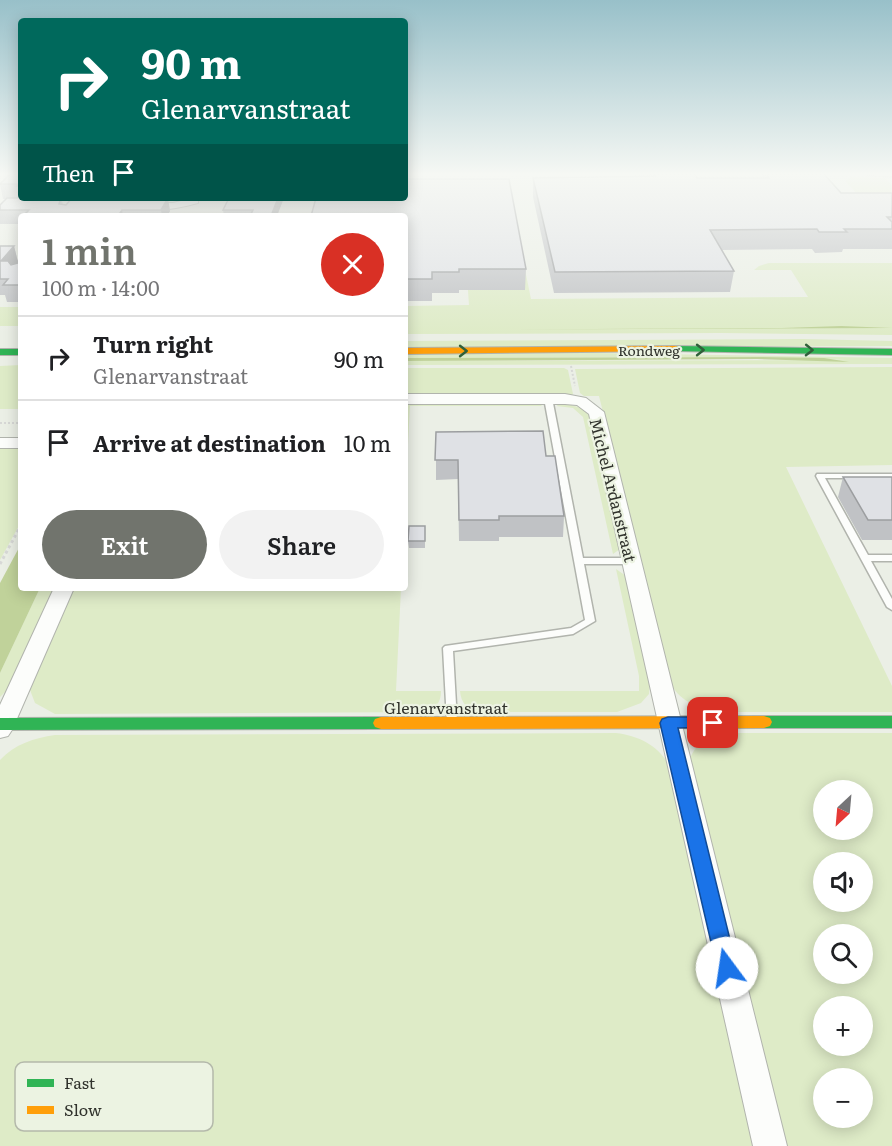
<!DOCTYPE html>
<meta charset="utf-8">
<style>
body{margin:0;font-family:Literata,serif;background:#f2f2f2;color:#202124;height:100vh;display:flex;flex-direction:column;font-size:22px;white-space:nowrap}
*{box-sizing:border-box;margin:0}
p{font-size:20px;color:#757577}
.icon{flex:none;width:33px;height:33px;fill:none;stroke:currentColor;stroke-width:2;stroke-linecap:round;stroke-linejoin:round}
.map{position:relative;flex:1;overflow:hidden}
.drawer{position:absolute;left:18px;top:213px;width:390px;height:378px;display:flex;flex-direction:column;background:#fff;border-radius:6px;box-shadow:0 3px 15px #0003}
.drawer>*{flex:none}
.guide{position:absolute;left:18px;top:18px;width:390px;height:183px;border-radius:6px;box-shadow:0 3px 15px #0003;background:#00695c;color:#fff;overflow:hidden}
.needle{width:39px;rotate:206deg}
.controls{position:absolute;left:813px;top:780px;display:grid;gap:12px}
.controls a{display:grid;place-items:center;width:60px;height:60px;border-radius:50%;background:#fff;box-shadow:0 3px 15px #0003;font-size:30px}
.pin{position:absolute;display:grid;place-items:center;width:51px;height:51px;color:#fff;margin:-26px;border-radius:12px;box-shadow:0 3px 9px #0006}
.me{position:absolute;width:66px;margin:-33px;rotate:346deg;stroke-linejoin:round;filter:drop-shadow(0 0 4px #0008)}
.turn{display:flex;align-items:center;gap:21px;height:126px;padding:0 24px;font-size:27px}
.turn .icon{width:78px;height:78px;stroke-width:2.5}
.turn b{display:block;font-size:42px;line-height:51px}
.then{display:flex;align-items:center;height:57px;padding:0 24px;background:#0003;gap:12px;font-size:22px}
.round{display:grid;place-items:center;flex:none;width:63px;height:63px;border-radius:32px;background:#f2f2f2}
.overview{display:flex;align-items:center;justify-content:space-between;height:102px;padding:0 24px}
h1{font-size:36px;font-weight:600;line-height:45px;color:#71746d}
.primary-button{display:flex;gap:12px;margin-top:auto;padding:12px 24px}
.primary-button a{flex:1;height:69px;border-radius:36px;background:#71746d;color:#fff;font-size:24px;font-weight:600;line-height:69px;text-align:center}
.primary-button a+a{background:#f2f2f2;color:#202124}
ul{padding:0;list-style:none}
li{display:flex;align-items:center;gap:18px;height:84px;padding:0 24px;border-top:2px solid #e0e0e0}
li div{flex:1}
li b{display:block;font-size:22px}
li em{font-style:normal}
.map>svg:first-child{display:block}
.green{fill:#deebc7;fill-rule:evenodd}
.water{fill:#c0d29a}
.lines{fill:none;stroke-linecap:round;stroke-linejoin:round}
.lane-casing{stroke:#b1b4ad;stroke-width:3}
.street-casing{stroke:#b1b4ad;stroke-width:2}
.fast-casing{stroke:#b1b4ad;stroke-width:2}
.slow-casing{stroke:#b1b4ad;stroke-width:2}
.path-far1{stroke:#d7d8d6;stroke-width:2;stroke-dasharray:2 2;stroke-linecap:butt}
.path{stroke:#d7d8d6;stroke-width:3;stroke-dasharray:3 3;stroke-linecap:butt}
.lane{fill:#fcfdfb;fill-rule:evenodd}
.street{fill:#fcfdfb;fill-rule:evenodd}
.fast{fill:#30b455;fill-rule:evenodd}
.slow{fill:#ff9f0a;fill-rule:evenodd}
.wall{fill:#c0c2c5;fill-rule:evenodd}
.shaded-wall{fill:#9c9ea0}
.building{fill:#dfe1e5;stroke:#9c9ea0;stroke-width:1.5}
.oneway{stroke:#30603a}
.route{fill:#1a73e8;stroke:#114b97;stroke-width:1.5}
.labels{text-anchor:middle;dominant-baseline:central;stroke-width:4.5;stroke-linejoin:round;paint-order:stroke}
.far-street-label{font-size:14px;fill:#30322c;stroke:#ecf3e2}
.street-label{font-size:16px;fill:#30322c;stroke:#ecf3e2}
.key{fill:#ecf3e2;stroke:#b4b9ab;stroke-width:1.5}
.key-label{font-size:16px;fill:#30322c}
</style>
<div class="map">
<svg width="892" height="1146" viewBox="0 0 892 1146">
<rect width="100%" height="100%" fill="#ebefe6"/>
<path class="green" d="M851,177L885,178L892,185V212L861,198L845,181Z
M523,260L531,299L808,297L791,270H754L759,266L769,263H892V335L721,333L405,334V306L469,305L466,263Z
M0,307H21V326H0Z
M803,339L892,341V346L405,348V341Z
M593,353L892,358V364L405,365V361L847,360L763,357L405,358V354Z
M21,365V409H0V366Z
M892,367V465L786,467L892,686V712H721C701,709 681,703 671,684L599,396H584L580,393L575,369Z
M405,368H564L568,370L573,394L570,396H405Z
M405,403L540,404L542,406H410L405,503Z
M558,404C571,404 585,406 591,419L620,549L613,554L583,417L573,408L557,406Z
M0,447H21V522L0,560Z
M616,569L626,576L650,683L649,694L641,703L617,712H478C467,709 461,703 460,691H639V676Z
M40,588H56L7,690L0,697V673Z
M73,588H401L396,691H441C441,703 436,708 425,712L55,714L35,703L30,690Z
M616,733C638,736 656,744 668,763L753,1146H0V760C15,744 34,738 55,735Z
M730,733H892V1146H785L690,759C697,740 711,735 730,733ZM824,790H862V830H824ZM824,862H862V902H824ZM824,934H862V974H824ZM824,1006H862V1046H824ZM824,1078H862V1118H824Z"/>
<path class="water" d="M841,326L892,328L405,330L782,328Z
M763,357L824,358L849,362L757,359L405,361V358Z
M21,544V588H40L0,673V583Z"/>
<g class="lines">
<defs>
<path id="lane" d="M867,174H892V176L869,175Z
M545,396H548L552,398L583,558H631L635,561L631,564H584L595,621L573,634L453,651L457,722L456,725H448L447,722L443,648L445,646L571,628L585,620L544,398Z
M817,474H892V478H825L868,555H892V561H871L892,599V610L887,607L816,476Z"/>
<path id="street" d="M193,198L198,199V203C183,207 150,215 138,206L143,203H173Z
M405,394H565L586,398L604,412L787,1146H753L589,414L577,405L565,404H405Z
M0,438H21V448H0Z
M54,588H74L12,730L8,736L0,738V705Z"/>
<path id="fast" d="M676,346L892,349V355L673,351V347Z
M0,349H21V355H0Z
M764,716H892V728H764L758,726L756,722L758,718Z
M381,717L387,719L389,723L387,727L381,729L0,730V718Z"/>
<path id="slow" d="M676,346L679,347V351L405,354V348Z
M764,716L770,718L772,722L770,726L764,728L381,729L375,727L373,723L375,719L381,717Z"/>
</defs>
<use href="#lane" class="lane-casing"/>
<use href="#street" class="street-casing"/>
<use href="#fast" class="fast-casing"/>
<use href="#slow" class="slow-casing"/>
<path class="path-far1" d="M571,366L575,386
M0,423H21"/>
<path class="path" d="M0,564L21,525"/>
<use href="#lane" class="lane"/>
<use href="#street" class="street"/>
<use href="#fast" class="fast"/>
<use href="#slow" class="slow"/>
</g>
<path class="wall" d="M21,174V198H177L176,200L168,201L170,211L167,216H21V224H0V205L6,199H3L0,184ZM62,201H70L66,205H63Z
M648,174H695L697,178H762V174H824L841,193H892V249H843L842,252L815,253L812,249L721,250L734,271L730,292L554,293L533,197V178L648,176Z
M229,198L277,216H224L223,210Z
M405,216L526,269L525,290H459V293H432V301H405Z
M0,246H14L18,262L16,264L21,261V302H7L5,295H0Z
M436,432L546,456L564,516L563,537H499V541H459L458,479L436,480Z
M843,477H892V540H862L838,497Z
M425,526V548H409L408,541Z"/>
<path class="shaded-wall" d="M168,198L170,211L167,216H162L161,210Z
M278,198H284L277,216H271Z
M122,210L123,216H118Z
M14,246L18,262L5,277L1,261Z"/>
<path class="building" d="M10,174H21V186H16L18,184H0Z
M655,174H695L697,178H769L767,174H824L841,193H892V217H887L892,222V229H844L847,232H819L817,229L710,230L734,271L555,272L533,178L656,176Z
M405,179H509L526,269H459V272H432V279H405V216H311L316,198H405Z
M7,198H61L59,204L66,205L72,198H168L161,210H122L118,216H76V215H24L29,210H0V205Z
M229,198H278L271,216H250L253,210H223Z
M0,246H14L1,261H8L11,265L18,263V261H21V285H3L8,279H0Z
M543,431L546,456H555L564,516H499V520H459L458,460H435L436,432Z
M843,477H892V520H868Z
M409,526H425V541H408Z"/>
<defs><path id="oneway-chevron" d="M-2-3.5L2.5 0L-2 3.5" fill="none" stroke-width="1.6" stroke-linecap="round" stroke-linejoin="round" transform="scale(1.5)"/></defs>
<g class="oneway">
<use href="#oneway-chevron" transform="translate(700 350)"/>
<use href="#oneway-chevron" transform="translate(809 350) rotate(1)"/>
<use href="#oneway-chevron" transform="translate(463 351)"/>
</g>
<linearGradient id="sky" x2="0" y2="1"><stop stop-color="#98c0c9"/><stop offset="0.52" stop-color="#f6f8f4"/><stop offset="1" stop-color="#f6f8f4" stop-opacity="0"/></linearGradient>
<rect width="892" height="335" fill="url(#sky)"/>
<path class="route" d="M668,717H713L719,719L721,723L719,727L678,728L737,968L734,974L727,977L720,974L717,968L660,723L662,719Z"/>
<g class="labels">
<g class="far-street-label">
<text x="649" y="350">Rondweg</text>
</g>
<g class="street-label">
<text transform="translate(614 490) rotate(76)">Michel Ardanstraat</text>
<text x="446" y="707">Glenarvanstraat</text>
</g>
</g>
<rect x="15" y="1062" width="198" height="69" rx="9" class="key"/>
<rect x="27" y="1079" width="27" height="8" fill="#30b455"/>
<rect x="27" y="1106" width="27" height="8" fill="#ff9f0a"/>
<g class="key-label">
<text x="64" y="1089">Fast</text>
<text x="64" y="1116">Slow</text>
</g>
</svg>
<div class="controls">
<a><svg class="needle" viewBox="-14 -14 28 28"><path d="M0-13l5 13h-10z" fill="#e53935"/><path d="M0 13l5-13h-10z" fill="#757577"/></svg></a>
<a><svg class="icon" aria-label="sound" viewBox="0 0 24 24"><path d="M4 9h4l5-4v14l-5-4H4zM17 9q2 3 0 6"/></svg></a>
<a><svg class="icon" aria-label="search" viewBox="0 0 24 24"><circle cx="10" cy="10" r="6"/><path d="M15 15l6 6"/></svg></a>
<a>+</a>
<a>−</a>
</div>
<div class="pin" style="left:713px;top:723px;background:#d93025"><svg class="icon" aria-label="arrive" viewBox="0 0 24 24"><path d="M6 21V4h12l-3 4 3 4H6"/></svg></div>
<svg class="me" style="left:727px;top:968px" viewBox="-20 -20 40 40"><circle r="19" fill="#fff"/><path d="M0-13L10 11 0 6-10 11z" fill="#1a73e8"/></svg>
<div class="guide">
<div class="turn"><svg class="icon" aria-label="right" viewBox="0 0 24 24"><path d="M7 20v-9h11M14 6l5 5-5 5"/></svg><div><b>90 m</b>Glenarvanstraat</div></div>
<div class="then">Then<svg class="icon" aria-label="arrive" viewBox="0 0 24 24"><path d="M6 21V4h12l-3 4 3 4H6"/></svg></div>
</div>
<section class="drawer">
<div class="overview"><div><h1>1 min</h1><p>100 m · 14:00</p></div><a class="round" style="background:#d93025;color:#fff"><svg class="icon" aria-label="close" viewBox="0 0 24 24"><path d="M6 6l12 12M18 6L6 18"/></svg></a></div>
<ul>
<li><svg class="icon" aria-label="right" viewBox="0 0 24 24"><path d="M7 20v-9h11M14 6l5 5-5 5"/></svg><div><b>Turn right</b><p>Glenarvanstraat</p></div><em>90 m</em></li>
<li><svg class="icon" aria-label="arrive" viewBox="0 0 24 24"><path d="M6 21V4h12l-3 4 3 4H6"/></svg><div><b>Arrive at destination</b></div><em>10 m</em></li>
</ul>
<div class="primary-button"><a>Exit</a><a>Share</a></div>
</section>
</div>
